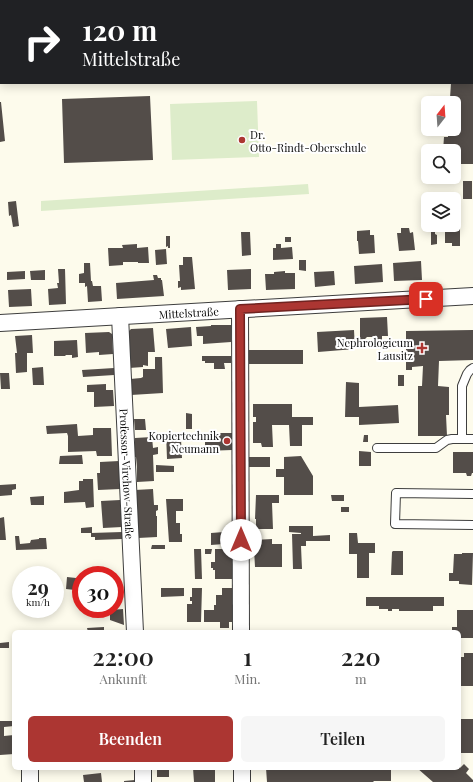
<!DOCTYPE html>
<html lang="de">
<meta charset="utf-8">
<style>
body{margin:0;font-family:"Playfair Display",serif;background:#f6f6f6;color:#222;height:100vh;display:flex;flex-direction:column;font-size:15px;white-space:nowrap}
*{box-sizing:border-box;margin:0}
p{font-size:13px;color:#767676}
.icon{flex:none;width:22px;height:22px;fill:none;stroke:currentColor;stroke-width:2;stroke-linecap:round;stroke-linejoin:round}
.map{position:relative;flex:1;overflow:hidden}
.drawer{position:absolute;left:12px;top:630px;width:449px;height:140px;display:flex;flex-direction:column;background:#fff;border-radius:6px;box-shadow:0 2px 10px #0003}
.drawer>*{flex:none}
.banner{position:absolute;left:0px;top:0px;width:473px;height:84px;box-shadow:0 2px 10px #0003;background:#202124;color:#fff;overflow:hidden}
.needle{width:26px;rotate:17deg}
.buttons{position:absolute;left:421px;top:96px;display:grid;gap:8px}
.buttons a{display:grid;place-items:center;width:40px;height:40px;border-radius:6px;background:#fff;box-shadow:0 2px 10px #0003;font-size:20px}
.speed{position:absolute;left:12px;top:566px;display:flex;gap:8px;font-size:20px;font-weight:700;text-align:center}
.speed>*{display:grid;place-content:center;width:52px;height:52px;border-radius:50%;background:#fff;box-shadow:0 2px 10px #0003;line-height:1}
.speed small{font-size:10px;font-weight:400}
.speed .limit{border:6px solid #d22;background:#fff;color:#111}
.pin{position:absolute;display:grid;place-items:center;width:34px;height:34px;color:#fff;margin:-17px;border-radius:8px;box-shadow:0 2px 6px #0006}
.me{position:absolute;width:44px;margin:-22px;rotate:0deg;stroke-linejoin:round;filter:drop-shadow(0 0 3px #0008)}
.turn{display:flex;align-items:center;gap:14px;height:84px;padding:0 16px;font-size:18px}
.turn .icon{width:52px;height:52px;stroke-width:2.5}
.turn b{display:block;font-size:28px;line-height:34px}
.eta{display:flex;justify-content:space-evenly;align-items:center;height:68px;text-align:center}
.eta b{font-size:24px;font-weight:600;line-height:28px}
.cta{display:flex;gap:8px;margin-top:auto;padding:8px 16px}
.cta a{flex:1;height:46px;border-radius:6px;background:#ac3632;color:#fff;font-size:16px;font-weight:600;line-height:46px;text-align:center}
.cta a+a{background:#f6f6f6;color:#222}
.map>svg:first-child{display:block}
.pitch{fill:#ddecca}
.building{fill:#534d49}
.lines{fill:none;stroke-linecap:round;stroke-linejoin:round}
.lane-casing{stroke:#3e3e3e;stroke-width:10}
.street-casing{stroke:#3e3e3e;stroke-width:18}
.lane{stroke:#fff;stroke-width:8}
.street{stroke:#fff;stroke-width:16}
.route-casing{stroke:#702320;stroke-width:10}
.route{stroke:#ac3632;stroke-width:7}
.poi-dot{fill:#ac3632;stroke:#fff;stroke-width:1.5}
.labels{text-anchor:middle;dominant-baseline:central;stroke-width:4;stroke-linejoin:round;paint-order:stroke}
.poi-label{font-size:11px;fill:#0b0b0b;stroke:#fff;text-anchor:end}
.street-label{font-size:11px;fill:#0b0b0b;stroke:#fff}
</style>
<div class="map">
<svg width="473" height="782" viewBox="0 0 473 782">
<rect width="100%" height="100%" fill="#fdfbec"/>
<path class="pitch" d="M257,101L259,157L172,160L170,104Z
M308,184L309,194L41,211V201Z"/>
<path class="building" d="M451,83H473V164H461V159H454V151H443L444,137H448V129H454V103H445V98H450Z
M150,96L153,160L64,163L62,99Z
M0,102H1L5,141L0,142Z
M463,181H472V199H463Z
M16,201L19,226L13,227L11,215L9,216L8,202Z
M454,219H460V246H452V243H445V225H454Z
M437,225H444V232H437Z
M401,228H409L410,233L413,232L415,250L399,251L397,233H401Z
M370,230V235H374L375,253L359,254L358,241H357V231Z
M241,232H250L251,255L242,256Z
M431,232H435V234L437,235V244L431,245Z
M166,236H170V248H168V246L166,247Z
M285,237H291V242H285Z
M137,244V248L148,247L149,263H138V262H123V265L109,266L108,248H123L122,245Z
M276,244H281V248L292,247L293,259L273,260V248H276Z
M166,249L167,264L156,265L155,250Z
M183,257H192L195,289L181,290V287L178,288V281H180L179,265H183Z
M299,260H306V271L299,270Z
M421,261L422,280L394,281L393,263Z
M84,263H90L91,281H92L93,286H101L102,301L88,302L87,286L85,287V283H79V274L84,273Z
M382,264L383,282L355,284L354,266Z
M58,269H65L66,304L49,305L48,289L58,288L57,283H59Z
M251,269V289L228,290L227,270Z
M45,270V280H31L30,271Z
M25,271V279L7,280V272Z
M285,271V273H295V289L266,290L265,274H274V272Z
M334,271L335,285L315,287L314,272Z
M153,275H157L158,278H161V280H162L164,296L117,299L116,283L154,280Z
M31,289L32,306L9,307L8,290Z
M387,317L388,336H382V340L374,339V337H367L364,340H360V318Z
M211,325H231V342L203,344V336H197L196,327L211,326Z
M191,327L192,346L168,348L166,329Z
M153,328L155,352H148V366L143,365V367L129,368L127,333L131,329Z
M354,330L355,349L318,352L317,332Z
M473,330V360L439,361L438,386L449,387V415H446L447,436H418V386H422L423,366L412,367V370H406V331Z
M109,332L112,334L113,354L99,355V352L86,353L85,333Z
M32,335L33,353H27V372L16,373L15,353H17L15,336Z
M77,340L78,357L72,358V355H66L65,356H54V341Z
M247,350H303V364H247Z
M202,356H231V363H224L225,369H214V363H205V361H202Z
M155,357H162L163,393L131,395L130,379L141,378L143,377V369H155Z
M43,367L44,385H33L32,368Z
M114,368V375L83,377L82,370Z
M0,373H9L10,389H1Z
M398,375H404V386H398Z
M346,382L359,383V407L398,405L399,423L359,425V417H345Z
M106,384V390H113L114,406L94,407V392H87V385Z
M253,404H292V417H313V425H302V446H290L289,425H272L273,447H262L261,443H253V422H256V417H253Z
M186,413L192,414V429H186Z
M134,419H145L146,430H135Z
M77,424L78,436L93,435V428H111L112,456H97L96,451L68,452V436L67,433L47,434L46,426Z
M166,433H232V450L205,451V439L187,440L186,439H181L182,458L167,459Z
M364,435H368V442H363Z
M152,437L153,448L158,447V454L153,455L154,481L137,482V467L136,457H135V438Z
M359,451L371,452V466H359Z
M453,452H473V473H472L471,476H467L466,473H453Z
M82,455L83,464H59L60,456Z
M301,456L313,476V495H284V477H276V469H284V457Z
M247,457H270V467H247Z
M119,461L120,489L98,490L97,473H100V462Z
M156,465L174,466V472H156Z
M83,479H93L94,507L86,508L85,502L64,503V492L79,490V481H83Z
M16,484V489L12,490V495L0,496V485Z
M153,489L154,505H158V510L156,511V516H157V537L138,538L135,490Z
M256,495H279V503H272L273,529H256V519H255Z
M331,495H344V501H332Z
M44,496V505H31L30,497Z
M166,499H183V511H176V523H180V534H182V542H169Z
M120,500L122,527L103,528L101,501Z
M341,507H349V512H341Z
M4,517L6,540H0V518Z
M289,526H313V536L330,535V541H306V546H301L302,569H293L292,534H301V533L289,532Z
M92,527V533H81V528Z
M122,532V539L95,540V537H91V533Z
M224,532V544L211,545V533Z
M349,533H357L358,543H375V553H369V578H357V554H349Z
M15,536H19L20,544L30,543L31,540L39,539V538H46L47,549L16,550Z
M272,539V544H282V567H255L254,549H255L254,540Z
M152,545H165V549H151Z
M194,549H201L202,579H195Z
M205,549H212L211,554H205Z
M215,549H233V579H215V570H213V568H211V562H215Z
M393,551H403V575H391L392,552Z
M462,553H473L472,585L459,584V581H449V573H453L454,554H462Z
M67,577L76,578L75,590L66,589Z
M115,584H117L118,601H115Z
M161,588H184V596L161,597Z
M192,588H202L201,622H187V604H192V601H190V597H192Z
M222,588H233L234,622H229V628H220V622H204V610H214V605H216V595H222Z
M366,597H444V606H433V611H399V609H392V611H388V609H379V606H366Z
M123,609L124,625L110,620V610Z
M457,610H473V638H459V632H452V627H457Z
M104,627V632H88L87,628Z
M9,642V648H0V643Z
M464,653H473V686H459V657H464Z
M459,719H473V753H459Z
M0,721H14V726L4,727V736L14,735V754L0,755Z
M464,764L469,769L466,773L473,780V782H433L417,768H459V767L460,768Z
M157,768H169V777H157Z
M193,768H215V782H194Z
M266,768H391V781H374L373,782H267Z
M101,773L102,782H84L83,775Z
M135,780V782H124V781Z"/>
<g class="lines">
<defs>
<path id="lane" d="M462,439V386L467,374L470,370L473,368
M377,448H436L447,440L452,439H473
M473,494L396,493L395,524L473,525"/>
<g id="street">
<path d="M371,1V0"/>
<path d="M240,309L241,632"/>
<path id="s1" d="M120,316L135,632"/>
<path id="s2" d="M0,323L473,296"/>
<path d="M30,768V782"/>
<path d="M143,768V782"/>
<path d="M242,768V782"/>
</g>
</defs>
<use href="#lane" class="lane-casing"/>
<use href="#street" class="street-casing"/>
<use href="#lane" class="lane"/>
<use href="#street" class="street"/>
</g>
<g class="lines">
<defs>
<path id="route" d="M241,540L240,309L426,299"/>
</defs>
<use href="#route" class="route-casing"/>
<use href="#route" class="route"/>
</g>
<g class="poi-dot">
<circle cx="242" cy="140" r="4"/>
<path d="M420 342h4v4h4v4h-4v4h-4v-4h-4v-4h4z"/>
<circle cx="227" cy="441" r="4"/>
</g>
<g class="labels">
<g class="poi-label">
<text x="250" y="134" text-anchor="start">Dr.<tspan x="250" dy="13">Otto-Rindt-Oberschule</tspan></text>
<text x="413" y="342">Nephrologicum<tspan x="413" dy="13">Lausitz</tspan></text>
<text x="219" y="435">Kopiertechnik<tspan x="219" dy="13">Neumann</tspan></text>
</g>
<g class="street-label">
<text stroke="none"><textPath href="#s2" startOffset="189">Mittelstraße</textPath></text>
<text stroke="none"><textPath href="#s1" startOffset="158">Professor-Virchow-Straße</textPath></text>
</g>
</g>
</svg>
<div class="buttons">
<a><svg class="needle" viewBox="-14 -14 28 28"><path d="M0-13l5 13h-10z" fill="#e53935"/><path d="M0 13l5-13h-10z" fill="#767676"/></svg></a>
<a><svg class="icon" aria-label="search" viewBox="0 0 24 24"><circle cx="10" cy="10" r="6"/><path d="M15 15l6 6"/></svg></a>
<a><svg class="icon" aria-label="layers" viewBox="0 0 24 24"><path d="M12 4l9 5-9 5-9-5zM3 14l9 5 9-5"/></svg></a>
</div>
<div class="speed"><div>29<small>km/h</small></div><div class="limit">30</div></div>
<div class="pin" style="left:426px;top:299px;background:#d93025"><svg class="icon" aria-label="arrive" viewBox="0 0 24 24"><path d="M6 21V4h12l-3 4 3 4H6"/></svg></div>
<svg class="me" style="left:241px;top:540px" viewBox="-20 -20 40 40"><circle r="19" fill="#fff"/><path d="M0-13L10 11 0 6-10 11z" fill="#ac3632"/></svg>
<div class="banner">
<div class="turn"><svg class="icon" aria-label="right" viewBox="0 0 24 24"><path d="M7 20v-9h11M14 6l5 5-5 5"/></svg><div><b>120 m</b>Mittelstraße</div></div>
</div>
<section class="drawer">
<div class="eta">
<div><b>22:00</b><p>Ankunft</p></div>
<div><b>1</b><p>Min.</p></div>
<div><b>220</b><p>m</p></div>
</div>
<div class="cta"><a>Beenden</a><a>Teilen</a></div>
</section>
</div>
